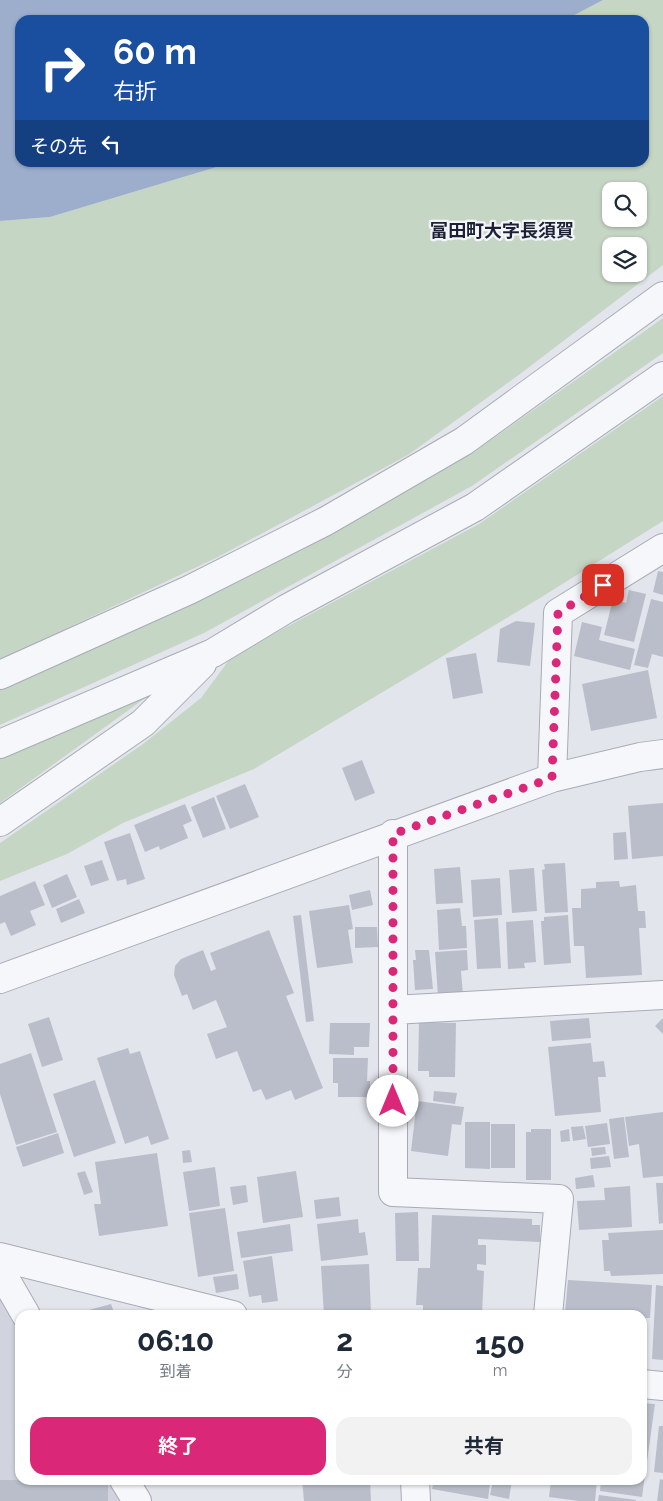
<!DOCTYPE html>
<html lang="ja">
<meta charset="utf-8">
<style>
body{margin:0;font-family:Raleway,"Noto Sans JP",sans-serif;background:#f2f2f3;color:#1f2937;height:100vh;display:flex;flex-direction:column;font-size:19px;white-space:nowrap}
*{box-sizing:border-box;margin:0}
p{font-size:16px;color:#747a83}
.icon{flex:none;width:28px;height:28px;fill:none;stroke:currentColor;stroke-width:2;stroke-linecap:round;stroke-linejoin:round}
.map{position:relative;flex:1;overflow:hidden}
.details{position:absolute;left:15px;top:1310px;width:632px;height:175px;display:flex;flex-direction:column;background:#fff;border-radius:15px;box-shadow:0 1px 4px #0004}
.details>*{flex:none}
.top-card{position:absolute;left:15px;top:15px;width:634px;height:152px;border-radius:15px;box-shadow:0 1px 4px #0004;background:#1a4fa0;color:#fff;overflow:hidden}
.tools{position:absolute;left:602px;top:182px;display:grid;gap:10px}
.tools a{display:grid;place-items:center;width:45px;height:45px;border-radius:10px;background:#fff;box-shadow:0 1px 4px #0004;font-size:25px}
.pin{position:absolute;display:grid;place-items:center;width:42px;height:42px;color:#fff;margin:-21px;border-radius:10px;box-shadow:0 2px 8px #0006}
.me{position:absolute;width:55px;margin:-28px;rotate:0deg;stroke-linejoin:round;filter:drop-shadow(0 0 4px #0008)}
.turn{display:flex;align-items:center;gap:18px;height:105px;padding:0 15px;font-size:22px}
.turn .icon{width:65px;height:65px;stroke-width:2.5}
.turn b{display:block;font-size:35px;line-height:42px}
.then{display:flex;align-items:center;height:48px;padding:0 15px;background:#0003;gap:10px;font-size:19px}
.eta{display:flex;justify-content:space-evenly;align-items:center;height:85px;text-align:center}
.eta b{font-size:30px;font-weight:700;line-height:35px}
.cta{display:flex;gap:10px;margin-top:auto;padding:10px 15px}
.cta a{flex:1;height:58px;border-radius:15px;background:#db2777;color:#fff;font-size:20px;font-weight:700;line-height:58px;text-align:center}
.cta a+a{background:#f2f2f3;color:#1f2937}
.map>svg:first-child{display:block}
.built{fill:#d1d4de}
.green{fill:#c6d6c4;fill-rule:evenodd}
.water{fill:#9daecd}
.building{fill:#babeca}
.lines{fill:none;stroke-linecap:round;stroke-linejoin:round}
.minor-casing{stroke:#a8abb7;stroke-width:30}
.minor{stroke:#f6f7fa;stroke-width:28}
.route{stroke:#db2777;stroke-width:9;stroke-dasharray:0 16.2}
.labels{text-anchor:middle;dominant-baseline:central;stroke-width:4.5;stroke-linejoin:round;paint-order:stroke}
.quarter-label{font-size:18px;font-weight:bold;fill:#1c2136;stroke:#f3f5f9}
</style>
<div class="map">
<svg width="663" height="1501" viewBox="0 0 663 1501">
<rect width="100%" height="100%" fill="#e3e5ec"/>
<path class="built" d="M0,1295L20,1328V1480H113L126,1501H0Z"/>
<path class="green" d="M603,0H663V265L520,374L408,455L218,557L0,660V221L50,217L230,163L644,162V20H565ZM611,191H639V219H611ZM611,246H639V274H611Z
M663,318V353L472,486L204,633L0,725V688L334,529L474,452Z
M663,396V521L540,598L254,769L123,823L67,854L0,881V843L143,744L201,698L232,656L479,524Z
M173,678L0,803V754Z"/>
<path class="water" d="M0,0H603L565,20H20V162L230,163L50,217L0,221Z"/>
<path class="building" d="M658,571L663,572V595L653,592Z
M629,590L646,594L634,642L604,635L613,599L626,603Z
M651,599L663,602V657L652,654L648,668L634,665Z
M516,621L535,623L530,666L497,662L500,629Z
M582,622L602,627L599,640L635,649L630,670L574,656Z
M476,653L483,693L453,699L446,658Z
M648,670L657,718L591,731L582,684Z
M362,760L375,793L355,801L342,768Z
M245,784L259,817L230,829L216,796Z
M214,797L226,829L203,838L191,807Z
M663,803V856L632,859L628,806Z
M185,804L192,821L183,825L188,838L160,850L159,846L145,852L134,825Z
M626,832L628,859L614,860L613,833Z
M130,833L145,879L127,885L126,879L117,881L104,842Z
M102,860L109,880L91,886L84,866Z
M565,863L568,912L545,913L542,870L545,869L544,864Z
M460,867L463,903L436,904L434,869Z
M534,868L537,911L512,913L509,870Z
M67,874L77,897L52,908L43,885Z
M500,878L502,915L473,917L471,880Z
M35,881L45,905L30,911L36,925L11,936L5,922L0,924V896Z
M619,881L620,887L636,885L638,911H645L646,928H639L642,975L586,978L584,946H574L572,908H581V889L596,888V882Z
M370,890L373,905L352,910L349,895Z
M79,899L85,913L61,923L56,909Z
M349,905L353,929L348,930L353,963L317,968L309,911Z
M460,908L462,926H466L467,948L439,950L437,910Z
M301,915L314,1021L306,1022L293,916Z
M568,915L571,963L544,965L541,921H544V917Z
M498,918L501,968L477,969L474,920Z
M533,920L536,962L524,963L525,968L508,969L506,922Z
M355,927H377L378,947L355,948Z
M269,930L294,993L286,996L323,1088L295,1100L291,1090L266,1100L261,1089L253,1092L237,1051L216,1059L207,1034L227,1027L216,1000L193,1010L187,994L182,996L174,975L175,966L181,959L203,950L211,971L216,969L210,953Z
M415,950H429L433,989L415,990L413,960H416Z
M467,950L468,970L461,971L463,995L438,996L435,952Z
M49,1017L63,1060L42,1067L28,1024Z
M589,1018L591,1038L552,1041L550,1021Z
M663,1018V1034L655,1026Z
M419,1022L456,1023L455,1077H429V1071H418Z
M330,1023H370L369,1047H354V1055L329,1054Z
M591,1043L593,1062L604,1061L606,1077H598L601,1112L555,1116L548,1047Z
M128,1048L130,1054L140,1051L169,1139L151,1145L148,1136L125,1144L97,1058Z
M31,1053L57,1132L16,1145L0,1094V1064Z
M333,1058H368L367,1081H370V1097H338V1083H333Z
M95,1080L116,1143L74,1157L53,1094Z
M434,1091L457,1093L455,1104L433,1101Z
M417,1101L464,1107L461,1125L452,1124L448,1156L411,1151Z
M663,1112V1176L643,1178L639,1144L629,1146L625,1117Z
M624,1117L629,1157L614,1159L609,1119Z
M465,1122H490V1169L465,1168Z
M607,1123L610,1144L588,1147L585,1126Z
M491,1124H515V1168H491Z
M583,1126L586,1139L573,1141L571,1127Z
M531,1129H551V1180H526V1132H531Z
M569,1129L570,1141L561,1142L560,1131Z
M58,1133L64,1153L23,1167L16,1147Z
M605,1147L606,1154L592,1156L591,1148Z
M190,1150L192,1162L183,1163L182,1151Z
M157,1153L168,1226L99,1236L94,1204H101L95,1162Z
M609,1156L611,1167L591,1169L590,1158Z
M215,1167L220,1206L189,1211L183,1172Z
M85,1171L93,1192L84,1195L77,1173Z
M296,1171L303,1217L263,1223L257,1177Z
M593,1175L595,1187L576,1189L575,1178Z
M656,1183H663V1223L659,1224Z
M246,1185L248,1202L233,1205L230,1187Z
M630,1186L632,1227L579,1230L577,1201L605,1200L604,1188Z
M339,1197L341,1216L316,1219L314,1200Z
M225,1208L234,1271L198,1277L189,1213Z
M418,1212L419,1261H396L395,1213Z
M432,1215L532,1219V1225H540V1242L478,1239V1245H486V1265L477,1264V1270L484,1271L482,1315H423V1305H416L418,1268H430Z
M358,1219L359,1233L365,1232L368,1255L321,1261L317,1224Z
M290,1224L293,1251L241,1258L237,1232Z
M663,1230V1274L611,1276L610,1271H604L602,1240H609L608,1233Z
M272,1256L278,1301L262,1303L261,1295L249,1297L243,1261Z
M369,1264L371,1314L324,1315L321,1266Z
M237,1274L239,1289L216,1293L213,1277Z
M568,1280L652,1285L650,1318H642V1315L565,1313Z
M656,1285L663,1286V1360L652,1359Z
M111,1304L115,1315H74V1314Z
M642,1403L655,1404L642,1497L600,1491L601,1480H642Z
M659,1426H663V1473L654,1472Z
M660,1479L663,1480V1501H657Z
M0,1480L108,1481V1501H0Z
M302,1480H353V1482L370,1481L371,1501H304Z
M434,1480H467L490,1484L488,1499L432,1489Z
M493,1480H512L509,1499L490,1495Z
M551,1480H597L595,1501H579L549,1497Z
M599,1495L636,1500V1501H598Z"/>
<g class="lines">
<defs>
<path id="minor" d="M0,675L189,590L326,521L464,441L663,296
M0,744L213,653L286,609L475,507L663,376
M552,778L558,613L663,548
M0,822L143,723L202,664
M393,834V1192L559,1199L548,1315
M0,979L552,778L640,757L663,754
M393,1010L663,995
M0,1257L233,1315
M0,1270L26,1315
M642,1384L663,1386
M124,1480L137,1501
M415,1480L416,1501"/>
</defs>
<use href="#minor" class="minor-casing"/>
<use href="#minor" class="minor"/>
</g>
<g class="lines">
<path class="route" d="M393,1101V834L552,778L558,613L603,585"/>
</g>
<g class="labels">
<g class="quarter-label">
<text x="502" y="230">富田町大字長須賀</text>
</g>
</g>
</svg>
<div class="tools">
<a><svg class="icon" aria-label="search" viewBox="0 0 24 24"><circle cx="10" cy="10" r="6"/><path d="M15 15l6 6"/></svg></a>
<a><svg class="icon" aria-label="layers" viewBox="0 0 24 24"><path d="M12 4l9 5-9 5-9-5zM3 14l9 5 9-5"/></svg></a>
</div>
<div class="pin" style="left:603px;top:585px;background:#d93025"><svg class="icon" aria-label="arrive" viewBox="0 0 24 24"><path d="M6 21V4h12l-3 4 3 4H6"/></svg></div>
<svg class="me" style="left:393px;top:1101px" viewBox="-20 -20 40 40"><circle r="19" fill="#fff"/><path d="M0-13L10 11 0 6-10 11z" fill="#db2777"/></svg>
<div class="top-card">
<div class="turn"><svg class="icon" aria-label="right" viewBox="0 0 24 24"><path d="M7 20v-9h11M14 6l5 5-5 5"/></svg><div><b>60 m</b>右折</div></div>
<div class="then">その先<svg class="icon" aria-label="left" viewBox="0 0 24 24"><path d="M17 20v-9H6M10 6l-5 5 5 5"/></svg></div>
</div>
<section class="details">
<div class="eta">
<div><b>06:10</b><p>到着</p></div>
<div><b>2</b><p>分</p></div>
<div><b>150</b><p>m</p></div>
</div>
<div class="cta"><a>終了</a><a>共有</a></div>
</section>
</div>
